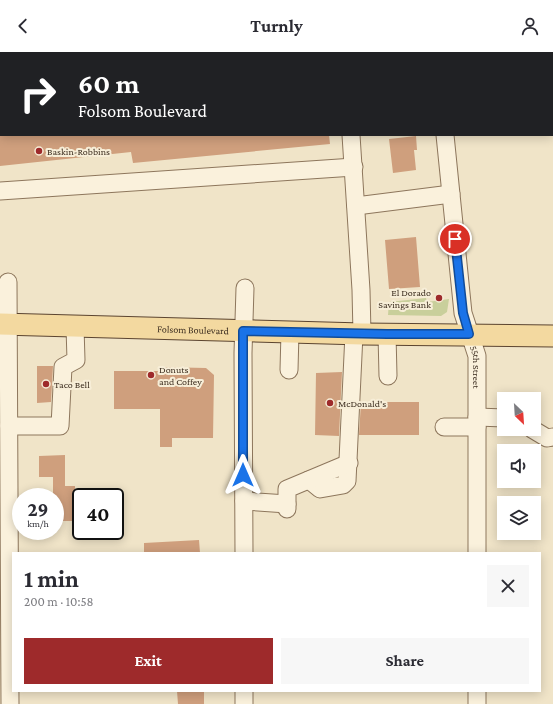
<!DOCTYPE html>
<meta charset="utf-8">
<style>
body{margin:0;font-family:"Crimson Pro",serif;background:#f7f7f7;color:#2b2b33;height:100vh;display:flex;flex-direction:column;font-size:15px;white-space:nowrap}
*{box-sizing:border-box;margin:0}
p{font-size:13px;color:#7c7c81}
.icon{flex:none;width:22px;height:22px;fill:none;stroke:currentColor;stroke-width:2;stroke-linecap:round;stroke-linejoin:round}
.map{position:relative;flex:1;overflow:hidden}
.side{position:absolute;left:12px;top:500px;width:529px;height:140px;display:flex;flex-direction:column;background:#fff;border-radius:0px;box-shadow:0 2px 10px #0003}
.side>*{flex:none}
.top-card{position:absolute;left:0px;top:0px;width:553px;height:84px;box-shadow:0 2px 10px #0003;background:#202124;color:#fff;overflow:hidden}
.needle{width:26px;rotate:155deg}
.fabs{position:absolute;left:497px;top:340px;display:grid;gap:8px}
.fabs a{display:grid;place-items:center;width:44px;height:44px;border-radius:0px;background:#fff;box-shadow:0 2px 10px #0003;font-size:20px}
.speed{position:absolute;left:12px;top:436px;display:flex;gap:8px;font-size:20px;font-weight:700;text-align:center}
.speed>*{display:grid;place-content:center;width:52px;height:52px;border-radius:50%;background:#fff;box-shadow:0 2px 10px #0003;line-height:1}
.speed small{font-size:10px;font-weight:400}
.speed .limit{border:2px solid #111;border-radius:6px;background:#fff;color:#111}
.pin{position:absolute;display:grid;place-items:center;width:34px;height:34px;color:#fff;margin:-17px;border:2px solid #fff;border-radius:50%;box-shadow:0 1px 4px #0007}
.me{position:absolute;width:44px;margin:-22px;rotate:0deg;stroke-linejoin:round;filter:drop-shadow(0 0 3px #0008)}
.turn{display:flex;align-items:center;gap:14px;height:84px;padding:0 12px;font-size:18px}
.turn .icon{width:52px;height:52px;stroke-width:2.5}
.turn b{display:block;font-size:28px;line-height:34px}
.round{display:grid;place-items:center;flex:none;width:42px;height:42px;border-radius:0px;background:#f7f7f7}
.summary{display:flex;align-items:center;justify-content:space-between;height:68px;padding:0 12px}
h1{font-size:24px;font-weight:700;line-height:30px}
.primary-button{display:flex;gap:8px;margin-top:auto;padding:8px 12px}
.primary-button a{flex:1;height:46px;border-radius:0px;background:#9e2a2b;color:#fff;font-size:16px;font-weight:700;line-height:46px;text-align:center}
.primary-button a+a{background:#f7f7f7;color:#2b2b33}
header{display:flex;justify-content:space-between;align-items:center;height:52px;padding:0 12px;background:#fff;font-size:18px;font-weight:700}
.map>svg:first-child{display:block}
.green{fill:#c9cf9b}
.building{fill:#cf9f7d}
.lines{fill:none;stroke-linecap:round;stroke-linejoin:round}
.minor-casing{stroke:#8d765c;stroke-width:19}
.major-casing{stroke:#5b4430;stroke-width:23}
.minor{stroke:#faf1dc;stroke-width:17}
.major{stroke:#f3d9a0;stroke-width:21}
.route-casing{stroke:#114b97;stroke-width:10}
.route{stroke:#1a73e8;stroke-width:7}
.poi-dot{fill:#9e2a2b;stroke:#f7eed8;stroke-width:1.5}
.labels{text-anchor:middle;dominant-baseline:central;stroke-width:4;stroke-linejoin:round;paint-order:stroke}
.poi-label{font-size:10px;fill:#3d2e20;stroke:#f7eed8;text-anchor:start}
.street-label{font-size:10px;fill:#3d2e20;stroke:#f7eed8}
</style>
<header><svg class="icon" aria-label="back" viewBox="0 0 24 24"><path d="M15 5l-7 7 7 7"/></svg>Turnly<svg class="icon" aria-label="person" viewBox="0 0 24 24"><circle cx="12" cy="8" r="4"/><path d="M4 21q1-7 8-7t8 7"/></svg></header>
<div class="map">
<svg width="553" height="652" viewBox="0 0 553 652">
<rect width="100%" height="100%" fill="#f0e4c8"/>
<path class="green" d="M426,246L427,250L449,247L447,260L441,264L388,263L389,250Z"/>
<path class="building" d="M0,83H329L330,92L133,111L131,100L0,114Z
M416,84L417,98H414L416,118L393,121L389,87Z
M416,185L420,235L389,237L385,188Z
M37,314H53L51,350L37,351Z
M161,315L206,316L214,323L213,386H172V395H160V357H114V319H161Z
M342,320L339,384L315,383L316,321Z
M361,350H419V383H359Z
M65,403V434H75V469H55V445H53V425H39V404Z
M199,488L200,501H144V491Z
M177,639H204V652H178Z"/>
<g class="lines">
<defs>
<g id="minor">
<path d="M344,0V1"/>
<path d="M437,0V1"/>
<path d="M351,83L361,238L362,282"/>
<path id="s1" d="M445,83L463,261L477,304V501"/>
<path d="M0,139L354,115"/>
<path d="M356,154L451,142"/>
<path d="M8,230L10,652"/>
<path d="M387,282L388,324"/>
<path d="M289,318L290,280"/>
<path d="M477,365L504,366"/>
<path d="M9,374H60L63,315L76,308L75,275"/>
<path d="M444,375H477"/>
<path d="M532,377L547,386L553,385"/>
<path d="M309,428L320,437L343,433L347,429L354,282"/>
<path d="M244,449L287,452"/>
<path d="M287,457V437L349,411"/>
<path d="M244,501L243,301L245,236"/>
<path d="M244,639V652"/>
<path d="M477,639V652"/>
</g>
<g id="major">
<path id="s2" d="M0,272L362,282L553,284"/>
</g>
</defs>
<use href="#minor" class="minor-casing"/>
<use href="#major" class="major-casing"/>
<use href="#minor" class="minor"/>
<use href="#major" class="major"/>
</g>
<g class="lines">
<defs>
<path id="route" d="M243,423V279L387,282H469L463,261L455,187"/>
</defs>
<use href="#route" class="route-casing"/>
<use href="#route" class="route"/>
</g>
<g class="poi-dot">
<circle cx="39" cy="99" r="4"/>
<circle cx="439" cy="246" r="4"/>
<circle cx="151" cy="323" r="4"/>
<circle cx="46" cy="332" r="4"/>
<circle cx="330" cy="351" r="4"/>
</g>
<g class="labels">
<g class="poi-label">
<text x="47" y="99">Baskin-Robbins</text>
<text x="431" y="240" text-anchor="end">El Dorado<tspan x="431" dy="12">Savings Bank</tspan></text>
<text x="159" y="317">Donuts<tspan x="159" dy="12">and Coffey</tspan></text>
<text x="54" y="332">Taco Bell</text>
<text x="338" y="351">McDonald's</text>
</g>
<g class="street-label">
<text stroke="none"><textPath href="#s2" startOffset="193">Folsom Boulevard</textPath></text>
<text stroke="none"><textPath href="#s1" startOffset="235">55th Street</textPath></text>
</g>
</g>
</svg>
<div class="fabs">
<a><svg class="needle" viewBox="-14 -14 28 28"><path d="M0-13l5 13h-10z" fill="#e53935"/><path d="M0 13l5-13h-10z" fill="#7c7c81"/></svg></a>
<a><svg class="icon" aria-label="sound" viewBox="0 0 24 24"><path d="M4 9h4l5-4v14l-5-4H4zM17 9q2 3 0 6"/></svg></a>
<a><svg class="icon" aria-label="layers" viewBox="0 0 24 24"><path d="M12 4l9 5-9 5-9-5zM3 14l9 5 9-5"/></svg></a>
</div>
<div class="speed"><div>29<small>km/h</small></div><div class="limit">40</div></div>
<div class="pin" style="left:455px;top:187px;background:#d93025"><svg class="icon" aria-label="arrive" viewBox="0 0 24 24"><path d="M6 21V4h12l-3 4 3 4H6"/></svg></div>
<svg class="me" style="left:243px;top:423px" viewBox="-20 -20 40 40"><path d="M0-17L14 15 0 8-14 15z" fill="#1a73e8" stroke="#fff" stroke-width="4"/></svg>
<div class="top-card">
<div class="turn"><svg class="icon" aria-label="right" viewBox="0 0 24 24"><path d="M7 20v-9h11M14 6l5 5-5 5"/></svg><div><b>60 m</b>Folsom Boulevard</div></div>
</div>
<section class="side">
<div class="summary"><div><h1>1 min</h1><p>200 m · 10:58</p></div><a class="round"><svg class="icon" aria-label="close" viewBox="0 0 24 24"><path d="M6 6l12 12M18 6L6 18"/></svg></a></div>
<div class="primary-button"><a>Exit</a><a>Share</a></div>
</section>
</div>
